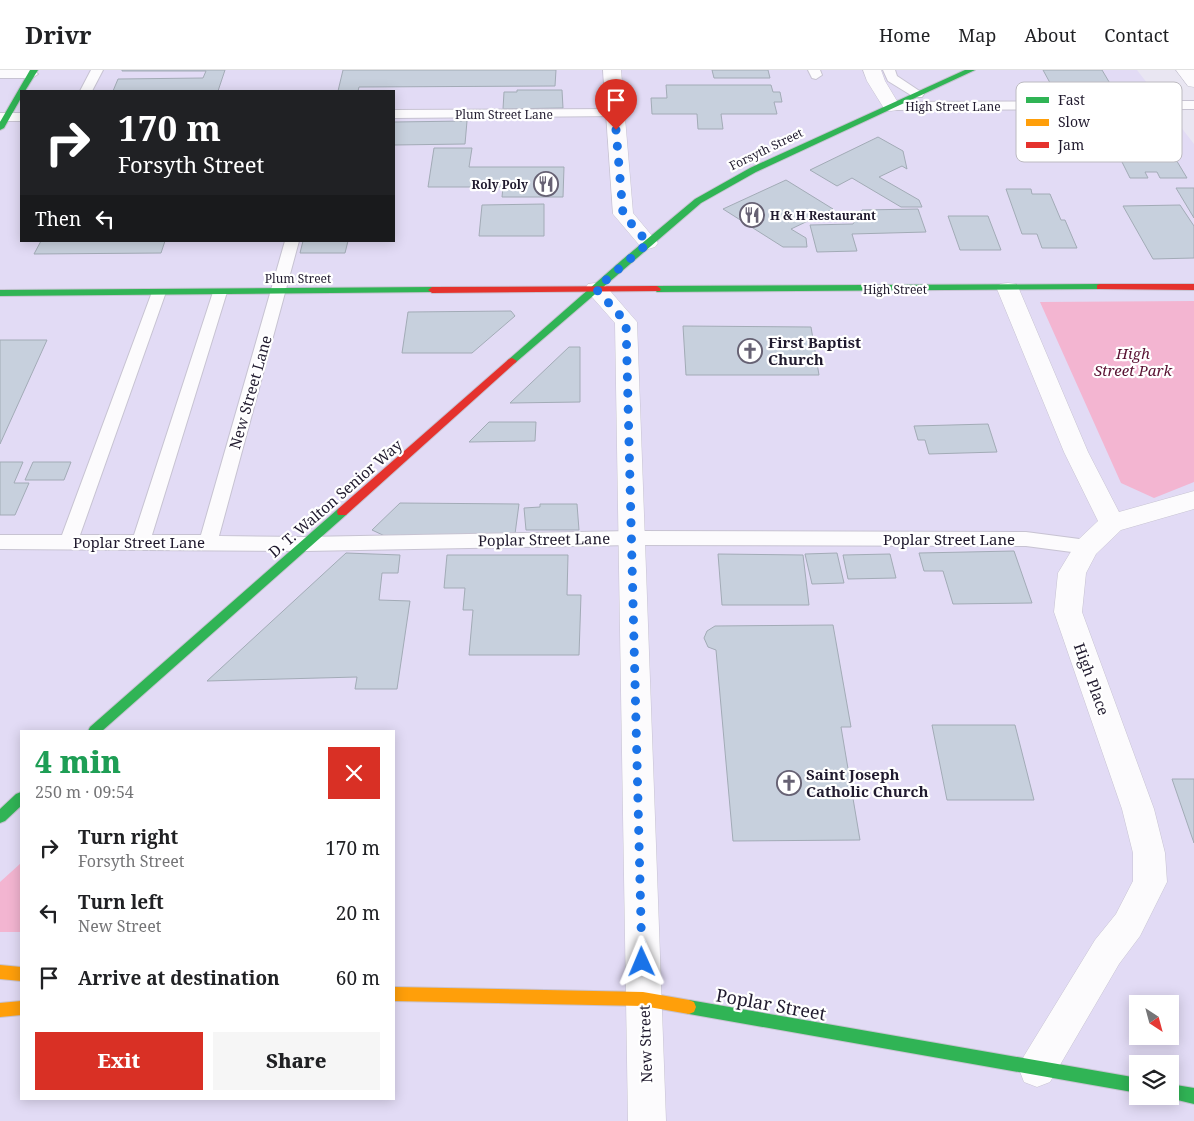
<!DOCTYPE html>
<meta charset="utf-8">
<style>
body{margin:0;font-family:"Noto Serif",serif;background:#f6f6f6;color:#202124;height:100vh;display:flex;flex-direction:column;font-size:19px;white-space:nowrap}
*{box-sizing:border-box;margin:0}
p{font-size:16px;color:#757577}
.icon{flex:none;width:28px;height:28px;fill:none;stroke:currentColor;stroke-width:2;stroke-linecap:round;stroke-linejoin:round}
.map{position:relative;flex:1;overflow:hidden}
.details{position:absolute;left:20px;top:660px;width:375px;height:370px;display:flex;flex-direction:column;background:#fff;border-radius:0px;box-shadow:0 2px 12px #0003}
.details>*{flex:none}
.top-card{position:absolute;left:20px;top:20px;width:375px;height:152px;border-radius:0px;box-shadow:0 2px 12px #0003;background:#202124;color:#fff;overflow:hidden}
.needle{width:32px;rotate:144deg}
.buttons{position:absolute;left:1129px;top:925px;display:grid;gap:10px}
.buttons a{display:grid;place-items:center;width:50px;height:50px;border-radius:0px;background:#fff;box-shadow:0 2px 12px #0003;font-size:25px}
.pin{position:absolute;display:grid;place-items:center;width:42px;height:42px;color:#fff;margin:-51px -21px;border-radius:50% 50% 50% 0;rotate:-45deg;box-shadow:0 0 5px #0007}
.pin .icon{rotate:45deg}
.me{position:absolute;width:55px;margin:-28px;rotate:359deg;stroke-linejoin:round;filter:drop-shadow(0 0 4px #0008)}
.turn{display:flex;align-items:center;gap:18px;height:105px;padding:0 15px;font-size:22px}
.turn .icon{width:65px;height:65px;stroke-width:2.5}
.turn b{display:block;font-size:35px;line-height:42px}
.then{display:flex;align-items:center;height:48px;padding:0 15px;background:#0003;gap:10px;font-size:19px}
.round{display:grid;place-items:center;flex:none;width:52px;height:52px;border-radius:0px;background:#f6f6f6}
.headline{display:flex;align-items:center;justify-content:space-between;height:85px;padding:0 15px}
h1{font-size:30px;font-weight:800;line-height:38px;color:#1e9e55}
.cta{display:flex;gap:10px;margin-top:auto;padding:10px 15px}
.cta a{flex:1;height:58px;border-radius:0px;background:#d93025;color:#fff;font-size:20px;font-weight:800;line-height:58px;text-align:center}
.cta a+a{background:#f6f6f6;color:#202124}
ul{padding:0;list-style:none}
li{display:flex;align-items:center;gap:15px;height:65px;padding:0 15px}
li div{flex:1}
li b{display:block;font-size:19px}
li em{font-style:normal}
header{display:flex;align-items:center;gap:30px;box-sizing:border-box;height:70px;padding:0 25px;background:#fff;border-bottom:1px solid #e0e0e0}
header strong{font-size:24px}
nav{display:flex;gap:28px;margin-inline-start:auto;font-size:18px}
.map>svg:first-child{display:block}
.built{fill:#e2dbf5;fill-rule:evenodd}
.green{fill:#f3b5d1}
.building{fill:#c7d0dd;stroke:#a2abb6}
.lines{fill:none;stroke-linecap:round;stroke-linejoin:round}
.lane-casing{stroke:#c7c3d2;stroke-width:2}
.street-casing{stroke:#c7c3d2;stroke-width:1}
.fast-casing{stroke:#c7c3d2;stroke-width:2}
.slow-casing{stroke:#c7c3d2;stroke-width:2}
.jam-casing{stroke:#c7c3d2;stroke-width:2}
.lane{fill:#fcfbfd;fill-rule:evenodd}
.street{fill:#fcfbfd;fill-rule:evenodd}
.fast{fill:#30b455;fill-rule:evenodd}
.slow{fill:#ff9f0a;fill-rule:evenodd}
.jam{fill:#e5322d;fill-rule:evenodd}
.route{stroke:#1a73e8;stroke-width:9;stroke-dasharray:0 16.2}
.labels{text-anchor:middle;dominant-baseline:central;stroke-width:4.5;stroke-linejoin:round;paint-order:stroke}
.far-street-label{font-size:12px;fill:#201a2e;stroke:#fff}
.far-poi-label{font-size:12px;font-weight:bold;fill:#201a2e;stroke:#fff;text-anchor:end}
.poi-label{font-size:15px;font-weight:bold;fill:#201a2e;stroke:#fff;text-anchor:start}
.park-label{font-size:15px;font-style:italic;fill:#591232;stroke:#fff}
.street-label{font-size:15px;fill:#201a2e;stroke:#fff}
.near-street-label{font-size:18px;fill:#201a2e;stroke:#fff}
.key{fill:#fff;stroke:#bcbac0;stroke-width:1}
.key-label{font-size:14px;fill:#201a2e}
</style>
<header>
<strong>Drivr</strong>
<nav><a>Home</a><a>Map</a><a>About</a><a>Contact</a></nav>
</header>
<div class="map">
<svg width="1194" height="1051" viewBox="0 0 1194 1051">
<rect width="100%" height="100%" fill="#e9e6f2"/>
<path class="built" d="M0,0H1137L1194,74V1051H0ZM21,21H394V171H21ZM21,661H394V1029H21ZM1138,934H1170V966H1138ZM1138,994H1170V1026H1138Z"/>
<path class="green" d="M1194,231V412L1154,428L1121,413L1040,232Z
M21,793V862H0V812Z"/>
<path class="building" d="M122,0H225L218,21H113L118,9L203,8L206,1H122Z
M343,0H556L555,16L359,17L358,21H338Z
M712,0H768L770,8H714Z
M1043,0H1102L1121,32L1061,33Z
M666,15H771L773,22H780L782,32H774L777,44H721L723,59H698L697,44H652L651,28H667Z
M517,20H562L563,38L503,39L504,22H517Z
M467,51L465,74L394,75V52Z
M878,67L903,81L907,99L902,96L879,107L919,130L922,137H901L852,108L837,116L810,100Z
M434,78H472L469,97H564L563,127H502L503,117H428Z
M1120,88H1175L1187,108H1160L1157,102H1145L1148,108H1130Z
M786,110L833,139L791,159L806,168L807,177H783L723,139Z
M1176,118H1194V148Z
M1006,119H1031L1032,124H1050L1061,150H1065L1077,178H1042L1037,164H1022Z
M544,134V166H479L482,135Z
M1180,135L1194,156V188L1153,189L1123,136Z
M918,139L926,162L852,164L857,181L817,182L810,155L853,154L862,140Z
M948,146H988L1001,180H960Z
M41,171H165L161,183L34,184Z
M303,171H348L345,183H300Z
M511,241L515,246L472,283H402L408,242Z
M683,256L811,257L819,305H686Z
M0,270H47L0,374Z
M569,277H580V332L510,333Z
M489,352H536L535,371L469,372Z
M988,354L997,382L929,384L925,370H918L914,356Z
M0,392H23L14,413H29L15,445H0Z
M33,392H71L64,410H25Z
M400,433L519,434L515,464L387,467L372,460Z
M540,434H577L579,460H526L524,438L540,437Z
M1014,481L1032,533L953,534L943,501H924L919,483Z
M346,483L400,485L398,503H382L379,530L410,531L397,619H355L357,607L207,611Z
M837,483L844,513L812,514L805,484Z
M718,484L803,485L809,535H722Z
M890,484L896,508L848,509L843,485Z
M447,485H568L567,525H581L579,585H469L473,540H463L465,518H444Z
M833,555L851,657H841L860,770L733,771L716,580L708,577L704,568L707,561L715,556Z
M932,655H1015L1034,730H947Z
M1172,709H1194V773Z"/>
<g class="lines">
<defs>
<path id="lane" d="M0,0H32L38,4L32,8H0Z
M91,0H103L92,21H80Z
M808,0H820L822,5L816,9L812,8Z
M883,0H895L897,6L924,24L922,27H914L888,11Z
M1194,31V39L891,40L885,36L891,32Z
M614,39L620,43L618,46L394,48V40Z
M0,43H21V51H0Z
M285,171H299L219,466L305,467L632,461L1026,462L1087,470L1093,472L1096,477L1093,482L1087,484L1026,476L632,475L305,481L0,479V465H62L152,222L154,219H164L166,222L80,465H134L213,222L215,219H225L227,222L152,465H201Z"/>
<path id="street" d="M603,0H621L633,143L658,173L655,177L648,179L641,177L613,144Z
M863,0H881L885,11L900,36L897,40L891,41L885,40L867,11Z
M1176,0H1194V17L1188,16Z
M596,213L604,214L637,252L666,1051H628L615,253L585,219L588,214Z
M1008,213L1016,214L1019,219L1088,382L1119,442L1194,421V439L1121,460L1096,484L1086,503L1082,542L1154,739L1165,783L1167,812L1140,866L1119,894L1050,1012L1037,1017L1024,1012L1019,999L1024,986L1095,870L1116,844L1133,811V783L1122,739L1054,542L1058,503L1078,470L1098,451L1064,382L997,219L1000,214Z"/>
<path id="fast" d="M30,0H38L25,21H21V28L4,58L0,60V52Z
M965,0H975L756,102L701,133L515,293L512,294L507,291L622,190L695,129L750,98Z
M1100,214L1103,215V219L657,222L653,219L657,216Z
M432,217L435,218V222L0,226V220Z
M342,438L347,442L346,445L102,661H88L90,657L338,439Z
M21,722V736L5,751L0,753V739L16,724Z
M689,930L1138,1008V1023L689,944L684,942L682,937L684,932Z
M1170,1014L1194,1018V1034L1165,1027L1170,1026Z"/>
<path id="slow" d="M0,895L21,897V911L0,909Z
M394,917L643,922L689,930L694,932L696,937L694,942L689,944L643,936L394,931Z
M21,931V945L0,947V933Z"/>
<path id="jam" d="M1100,214H1194V220L1097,219V215Z
M657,216L661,219L660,221L432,223L428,220L432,217Z
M512,288L517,291L515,293L346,445H338L337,442L338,439L509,289Z"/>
</defs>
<use href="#lane" class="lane-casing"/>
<use href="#street" class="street-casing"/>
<use href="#fast" class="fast-casing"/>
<use href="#slow" class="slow-casing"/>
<use href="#jam" class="jam-casing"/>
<use href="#lane" class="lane"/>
<use href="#street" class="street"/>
<use href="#fast" class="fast"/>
<use href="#slow" class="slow"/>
<use href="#jam" class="jam"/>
</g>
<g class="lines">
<path class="route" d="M616,60L623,144L648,173L596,219L626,252L642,892"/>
</g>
<defs>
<symbol id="restaurant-ring" viewBox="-11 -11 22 22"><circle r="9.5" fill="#fff" stroke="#666173" stroke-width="1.5"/><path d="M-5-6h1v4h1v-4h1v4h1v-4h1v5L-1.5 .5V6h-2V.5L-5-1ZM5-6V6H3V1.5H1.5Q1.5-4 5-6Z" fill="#666173"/></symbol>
<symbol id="church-ring" viewBox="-11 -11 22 22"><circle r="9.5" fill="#fff" stroke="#666173" stroke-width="1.5"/><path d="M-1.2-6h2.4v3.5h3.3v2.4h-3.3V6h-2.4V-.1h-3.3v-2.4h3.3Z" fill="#666173"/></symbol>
</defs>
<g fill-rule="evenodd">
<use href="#restaurant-ring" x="532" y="100" width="28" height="28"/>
<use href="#restaurant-ring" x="738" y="131" width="28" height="28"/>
<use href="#church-ring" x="736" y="267" width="28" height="28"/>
<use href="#church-ring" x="775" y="699" width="28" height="28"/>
</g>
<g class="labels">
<g class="far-street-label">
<text x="953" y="36">High Street Lane</text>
<text x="504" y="44">Plum Street Lane</text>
<text transform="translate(766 79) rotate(-26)">Forsyth Street</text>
<text x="298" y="208">Plum Street</text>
<text x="895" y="219">High Street</text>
</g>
<g class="far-poi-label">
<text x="528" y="114">Roly Poly</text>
<text x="770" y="145" text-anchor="start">H &amp; H Restaurant</text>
</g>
<g class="poi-label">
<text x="768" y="272">First Baptist<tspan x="768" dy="17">Church</tspan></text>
<text x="806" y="704">Saint Joseph<tspan x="806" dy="17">Catholic Church</tspan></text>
</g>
<g class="park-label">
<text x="1133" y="283">High<tspan x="1133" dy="17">Street Park</tspan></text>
</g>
<g class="street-label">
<text transform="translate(250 322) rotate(-74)">New Street Lane</text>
<text transform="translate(335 428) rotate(-41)">D. T. Walton Senior Way</text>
<text transform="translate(544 469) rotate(-1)">Poplar Street Lane</text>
<text x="949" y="469">Poplar Street Lane</text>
<text x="139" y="472">Poplar Street Lane</text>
<text transform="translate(1092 609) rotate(70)">High Place</text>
<text transform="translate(645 974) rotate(-92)">New Street</text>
</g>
<g class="near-street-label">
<text transform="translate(771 934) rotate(10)">Poplar Street</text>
</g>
</g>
<rect x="1016" y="12" width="166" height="80" rx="8" class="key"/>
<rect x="1026" y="27" width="23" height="6" fill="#30b455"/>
<rect x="1026" y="49" width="23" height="7" fill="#ff9f0a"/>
<rect x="1026" y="72" width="23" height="6" fill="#e5322d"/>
<g class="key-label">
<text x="1058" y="35">Fast</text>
<text x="1058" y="57">Slow</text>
<text x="1058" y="80">Jam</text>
</g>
</svg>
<div class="buttons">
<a><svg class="needle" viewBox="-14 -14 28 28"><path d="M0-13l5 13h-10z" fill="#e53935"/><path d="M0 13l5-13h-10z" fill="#757577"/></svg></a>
<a><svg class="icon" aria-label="layers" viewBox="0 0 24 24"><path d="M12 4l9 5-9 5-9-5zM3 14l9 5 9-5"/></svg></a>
</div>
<div class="pin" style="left:616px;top:60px;background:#d93025"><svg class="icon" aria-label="arrive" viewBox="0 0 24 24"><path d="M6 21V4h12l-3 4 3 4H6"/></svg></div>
<svg class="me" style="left:642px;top:892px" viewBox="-20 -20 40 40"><path d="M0-17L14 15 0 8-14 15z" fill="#1a73e8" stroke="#fff" stroke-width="4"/></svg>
<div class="top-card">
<div class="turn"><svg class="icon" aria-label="right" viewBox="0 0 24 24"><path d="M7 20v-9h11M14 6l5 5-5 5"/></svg><div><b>170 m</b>Forsyth Street</div></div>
<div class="then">Then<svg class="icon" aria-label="left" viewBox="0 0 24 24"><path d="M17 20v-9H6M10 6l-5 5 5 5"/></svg></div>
</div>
<section class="details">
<div class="headline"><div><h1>4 min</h1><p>250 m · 09:54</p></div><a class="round" style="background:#d93025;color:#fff"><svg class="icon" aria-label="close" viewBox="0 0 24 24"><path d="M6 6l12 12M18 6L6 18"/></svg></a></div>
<ul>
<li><svg class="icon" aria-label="right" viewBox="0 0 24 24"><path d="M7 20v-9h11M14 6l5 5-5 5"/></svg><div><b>Turn right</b><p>Forsyth Street</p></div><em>170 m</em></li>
<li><svg class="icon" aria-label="left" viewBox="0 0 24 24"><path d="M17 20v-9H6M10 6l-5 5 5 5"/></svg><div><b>Turn left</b><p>New Street</p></div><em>20 m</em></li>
<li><svg class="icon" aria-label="arrive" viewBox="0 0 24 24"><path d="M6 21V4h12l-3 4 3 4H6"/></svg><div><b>Arrive at destination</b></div><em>60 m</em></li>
</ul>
<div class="cta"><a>Exit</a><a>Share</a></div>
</section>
</div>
